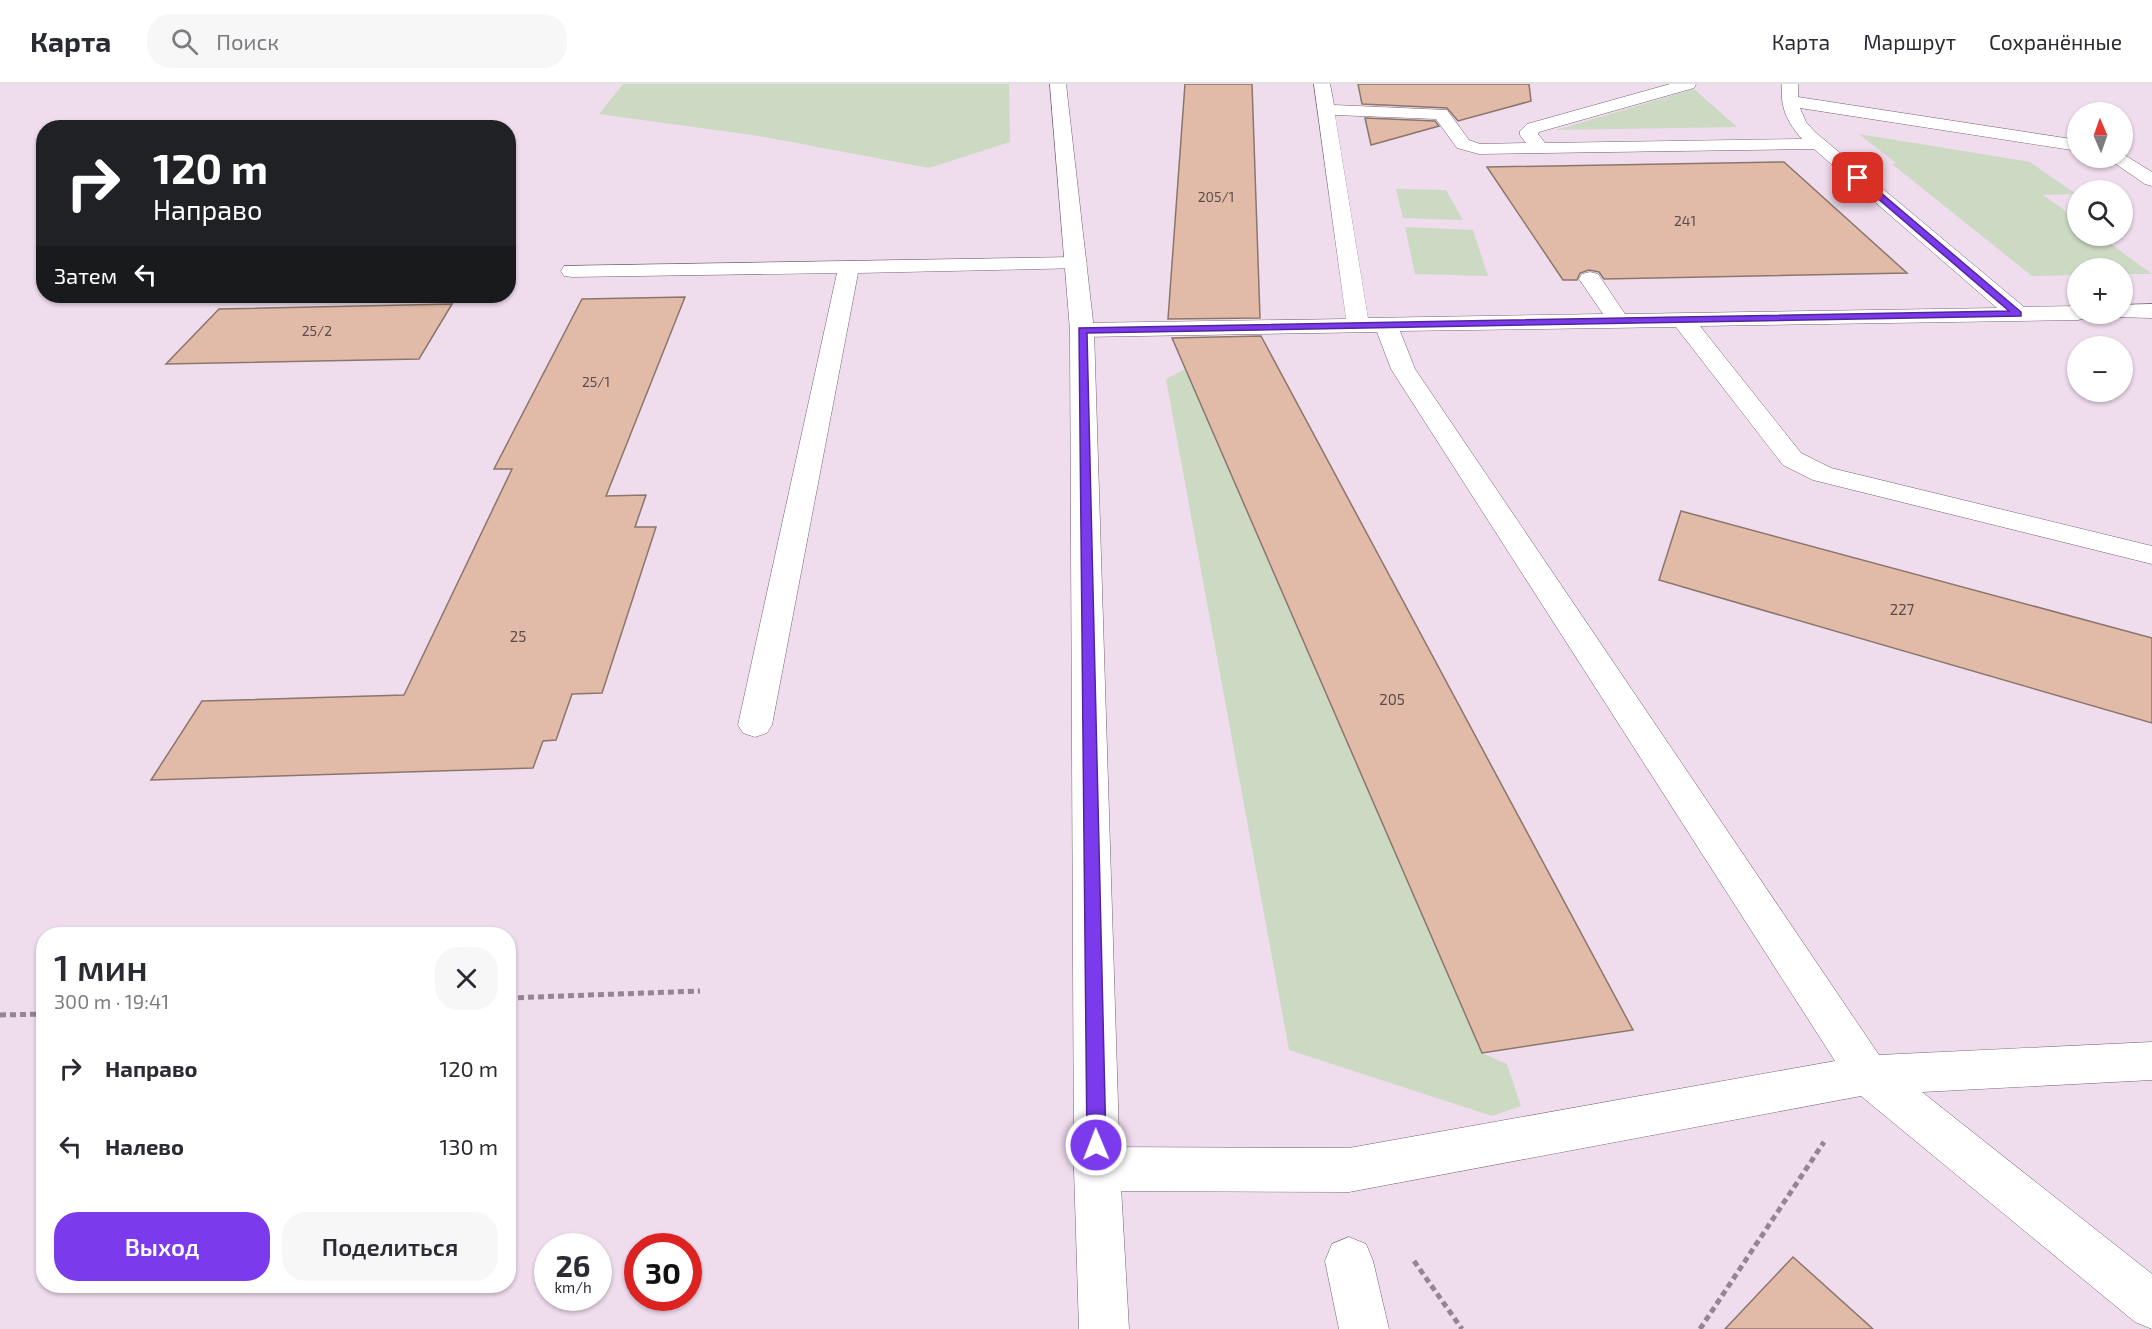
<!DOCTYPE html>
<html lang="ru">
<meta charset="utf-8">
<style>
body{margin:0;font-family:"Exo 2",sans-serif;background:#f7f7f7;color:#2b2b33;height:100vh;display:flex;flex-direction:column;font-size:22px;white-space:nowrap}
*{box-sizing:border-box;margin:0}
p{font-size:20px;color:#7c7c81}
.icon{flex:none;width:33px;height:33px;fill:none;stroke:currentColor;stroke-width:2;stroke-linecap:round;stroke-linejoin:round}
.map{position:relative;flex:1;overflow:hidden}
.panel{position:absolute;left:36px;top:843px;width:480px;height:366px;display:flex;flex-direction:column;background:#fff;border-radius:24px;box-shadow:0 2px 4px #0004}
.panel>*{flex:none}
.top-card{position:absolute;left:36px;top:36px;width:480px;height:183px;border-radius:24px;box-shadow:0 2px 4px #0004;background:#202124;color:#fff;overflow:hidden}
.needle{width:39px;rotate:358deg}
.controls{position:absolute;left:2067px;top:18px;display:grid;gap:12px}
.controls a{display:grid;place-items:center;width:66px;height:66px;border-radius:50%;background:#fff;box-shadow:0 2px 4px #0004;font-size:30px}
.speed{position:absolute;left:534px;top:1149px;display:flex;gap:12px;font-size:30px;font-weight:700;text-align:center}
.speed>*{display:grid;place-content:center;width:78px;height:78px;border-radius:50%;background:#fff;box-shadow:0 2px 4px #0004;line-height:1}
.speed small{font-size:15px;font-weight:400}
.speed .limit{border:9px solid #d22;background:#fff;color:#111}
.pin{position:absolute;display:grid;place-items:center;width:51px;height:51px;color:#fff;margin:-26px;border-radius:12px;box-shadow:0 3px 9px #0006}
.me{position:absolute;width:66px;margin:-33px;rotate:359deg;stroke-linejoin:round;filter:drop-shadow(0 0 4px #0008)}
.turn{display:flex;align-items:center;gap:21px;height:126px;padding:0 18px;font-size:27px}
.turn .icon{width:78px;height:78px;stroke-width:2.5}
.turn b{display:block;font-size:42px;line-height:51px}
.then{display:flex;align-items:center;height:57px;padding:0 18px;background:#0003;gap:12px;font-size:22px}
.round{display:grid;place-items:center;flex:none;width:63px;height:63px;border-radius:24px;background:#f7f7f7}
.summary{display:flex;align-items:center;justify-content:space-between;height:102px;padding:0 18px}
h1{font-size:36px;font-weight:600;line-height:45px}
.primary-button{display:flex;gap:12px;margin-top:auto;padding:12px 18px}
.primary-button a{flex:1;height:69px;border-radius:24px;background:#7c3aed;color:#fff;font-size:24px;font-weight:600;line-height:69px;text-align:center}
.primary-button a+a{background:#f7f7f7;color:#2b2b33}
ul{padding:0;list-style:none}
li{display:flex;align-items:center;gap:18px;height:78px;padding:0 18px}
li div{flex:1}
li b{display:block;font-size:22px}
li em{font-style:normal}
header{display:flex;align-items:center;gap:36px;box-sizing:border-box;height:84px;padding:0 30px;background:#fff;border-bottom:2px solid #e1e1e2}
header strong{font-size:28px}
nav{display:flex;gap:33px;margin-inline-start:auto;font-size:21px}
.search{width:420px;height:54px;background:#f7f7f7;display:flex;align-items:center;gap:15px;box-sizing:border-box;padding:0 21px;border-radius:24px;color:#7c7c81;font-size:22px}
.map>svg:first-child{display:block}
.green{fill:#ccdac3}
.building{fill:#e2bba8;stroke:#8b766c;stroke-width:1.5}
.lines{fill:none;stroke-linecap:round;stroke-linejoin:round}
.lane-casing{stroke:#736271;stroke-width:1}
.street-casing{stroke:#736271;stroke-width:1}
.path{stroke:#938592;stroke-width:5;stroke-dasharray:6 4;stroke-linecap:butt}
.lane{fill:#fff;fill-rule:evenodd}
.street{fill:#fff;fill-rule:evenodd}
.route{fill:#7c3aed;stroke:#51269a;stroke-width:1.5}
.labels{text-anchor:middle;dominant-baseline:central;stroke-width:4.5;stroke-linejoin:round;paint-order:stroke}
.far-number-label{font-size:14px;fill:#5b4c4c}
.number-label{font-size:15px;fill:#5b4c4c}
</style>
<header>
<strong>Карта</strong>
<div class="search"><svg class="icon" aria-label="search" viewBox="0 0 24 24"><circle cx="10" cy="10" r="6"/><path d="M15 15l6 6"/></svg>Поиск</div>
<nav><a>Карта</a><a>Маршрут</a><a>Сохранённые</a></nav>
</header>
<div class="map">
<svg width="2152" height="1245" viewBox="0 0 2152 1245">
<rect width="100%" height="100%" fill="#efdced"/>
<path class="green" d="M623,0H1009L1010,58L929,84L759,52L599,30Z
M1694,5L1737,43L1556,46Z
M1859,50L2030,78L2076,110L2043,111L2077,135L2078,152H2100L2152,190H2123L2122,184H2078L2077,191L2032,192L1892,80L1896,79Z
M1396,105L1446,106L1463,136L1403,134Z
M1405,143L1473,146L1488,192L1415,190Z
M1185,285L1482,969L1507,980L1521,1022L1492,1032L1289,966L1166,295Z"/>
<path class="building" d="M1185,0H1252L1260,234L1168,235Z
M1358,0H1529L1531,17L1458,37L1447,24L1362,20Z
M1365,34L1435,37L1439,42L1371,61Z
M1784,78L1907,189L1604,195L1599,188L1589,186L1580,189L1577,196H1563L1487,83Z
M685,213L606,412L646,411L635,443H656L602,609L572,610L556,656L543,657L533,684L151,696L202,617L404,611L512,385H494L582,215Z
M452,220L419,275L166,280L219,225Z
M1261,252L1633,946L1482,969L1172,254Z
M1681,427L2152,554V639L1659,496Z
M1793,1173L1873,1245H1725Z"/>
<g class="lines">
<defs>
<path id="lane" d="M1314,0H1330L1334,21L1447,26L1469,56L1480,60L1526,59L1520,51V47L1527,40L1670,0H1696L1694,4L1539,48L1538,50L1545,59L1802,55C1786,37 1780,22 1782,0H1798V13L2078,56V67L1800,24L1806,38L1815,48L2024,223L2078,222V230H2089L2086,234L2078,236L1700,242L1801,369L1831,384L2152,462V480L1813,396L1783,381L1676,243L1400,247L1415,285L1879,971L2152,958V996L1922,1008L2152,1190V1245L2135,1238L1861,1012L1349,1108L1097,1107L1081,1101L1074,1085L1081,1069L1097,1063L1349,1064L1835,977L1391,285L1377,248L1082,253L1074,251L1070,246L1074,241L1082,239L1346,235ZM1335,31L1436,35L1457,64L1479,70L1814,65L1997,224L1625,230L1598,190L1590,188L1582,190L1579,195L1603,230L1368,234Z
M2123,70L2152,88V102L2145,100L2107,74H2122Z
M1076,173L1084,174L1087,179L1084,184L858,189L772,641L767,649L755,653L743,649L738,641L837,189L572,193L564,192L561,187L564,182Z
M2152,220V234L2114,233L2112,230H2122V221Z
M1349,1153L1366,1160L1373,1177L1389,1245H1339L1325,1177L1332,1160Z"/>
<path id="street" d="M1050,0H1066L1094,246L1120,1085L1129,1245H1079L1074,1085L1070,246Z"/>
</defs>
<use href="#lane" class="lane-casing"/>
<use href="#street" class="street-casing"/>
<path class="path" d="M508,914L700,907
M0,931L44,930
M1414,1177L1462,1245
M1700,1245L1824,1058"/>
<use href="#lane" class="lane"/>
<use href="#street" class="street"/>
</g>
<path class="route" d="M1855,92H1861L2021,228V232L1087,249L1106,1061L1103,1067L1096,1070L1090,1067L1087,1061L1079,244L2009,227L1855,95Z"/>
<g class="labels">
<g class="far-number-label">
<text x="1216" y="112">205/1</text>
<text x="1685" y="136">241</text>
<text x="317" y="246">25/2</text>
<text x="596" y="297">25/1</text>
</g>
<g class="number-label">
<text x="1902" y="525">227</text>
<text x="518" y="552">25</text>
<text x="1392" y="615">205</text>
</g>
</g>
</svg>
<div class="controls">
<a><svg class="needle" viewBox="-14 -14 28 28"><path d="M0-13l5 13h-10z" fill="#e53935"/><path d="M0 13l5-13h-10z" fill="#7c7c81"/></svg></a>
<a><svg class="icon" aria-label="search" viewBox="0 0 24 24"><circle cx="10" cy="10" r="6"/><path d="M15 15l6 6"/></svg></a>
<a>+</a>
<a>−</a>
</div>
<div class="speed"><div>26<small>km/h</small></div><div class="limit">30</div></div>
<div class="pin" style="left:1858px;top:94px;background:#d93025"><svg class="icon" aria-label="arrive" viewBox="0 0 24 24"><path d="M6 21V4h12l-3 4 3 4H6"/></svg></div>
<svg class="me" style="left:1096px;top:1061px" viewBox="-20 -20 40 40"><circle r="17" fill="#7c3aed" stroke="#fff" stroke-width="3"/><path d="M0-11L8 9 0 5-8 9z" fill="#fff"/></svg>
<div class="top-card">
<div class="turn"><svg class="icon" aria-label="right" viewBox="0 0 24 24"><path d="M7 20v-9h11M14 6l5 5-5 5"/></svg><div><b>120 m</b>Направо</div></div>
<div class="then">Затем<svg class="icon" aria-label="left" viewBox="0 0 24 24"><path d="M17 20v-9H6M10 6l-5 5 5 5"/></svg></div>
</div>
<section class="panel">
<div class="summary"><div><h1>1 мин</h1><p>300 m · 19:41</p></div><a class="round"><svg class="icon" aria-label="close" viewBox="0 0 24 24"><path d="M6 6l12 12M18 6L6 18"/></svg></a></div>
<ul>
<li><svg class="icon" aria-label="right" viewBox="0 0 24 24"><path d="M7 20v-9h11M14 6l5 5-5 5"/></svg><div><b>Направо</b></div><em>120 m</em></li>
<li><svg class="icon" aria-label="left" viewBox="0 0 24 24"><path d="M17 20v-9H6M10 6l-5 5 5 5"/></svg><div><b>Налево</b></div><em>130 m</em></li>
</ul>
<div class="primary-button"><a>Выход</a><a>Поделиться</a></div>
</section>
</div>
